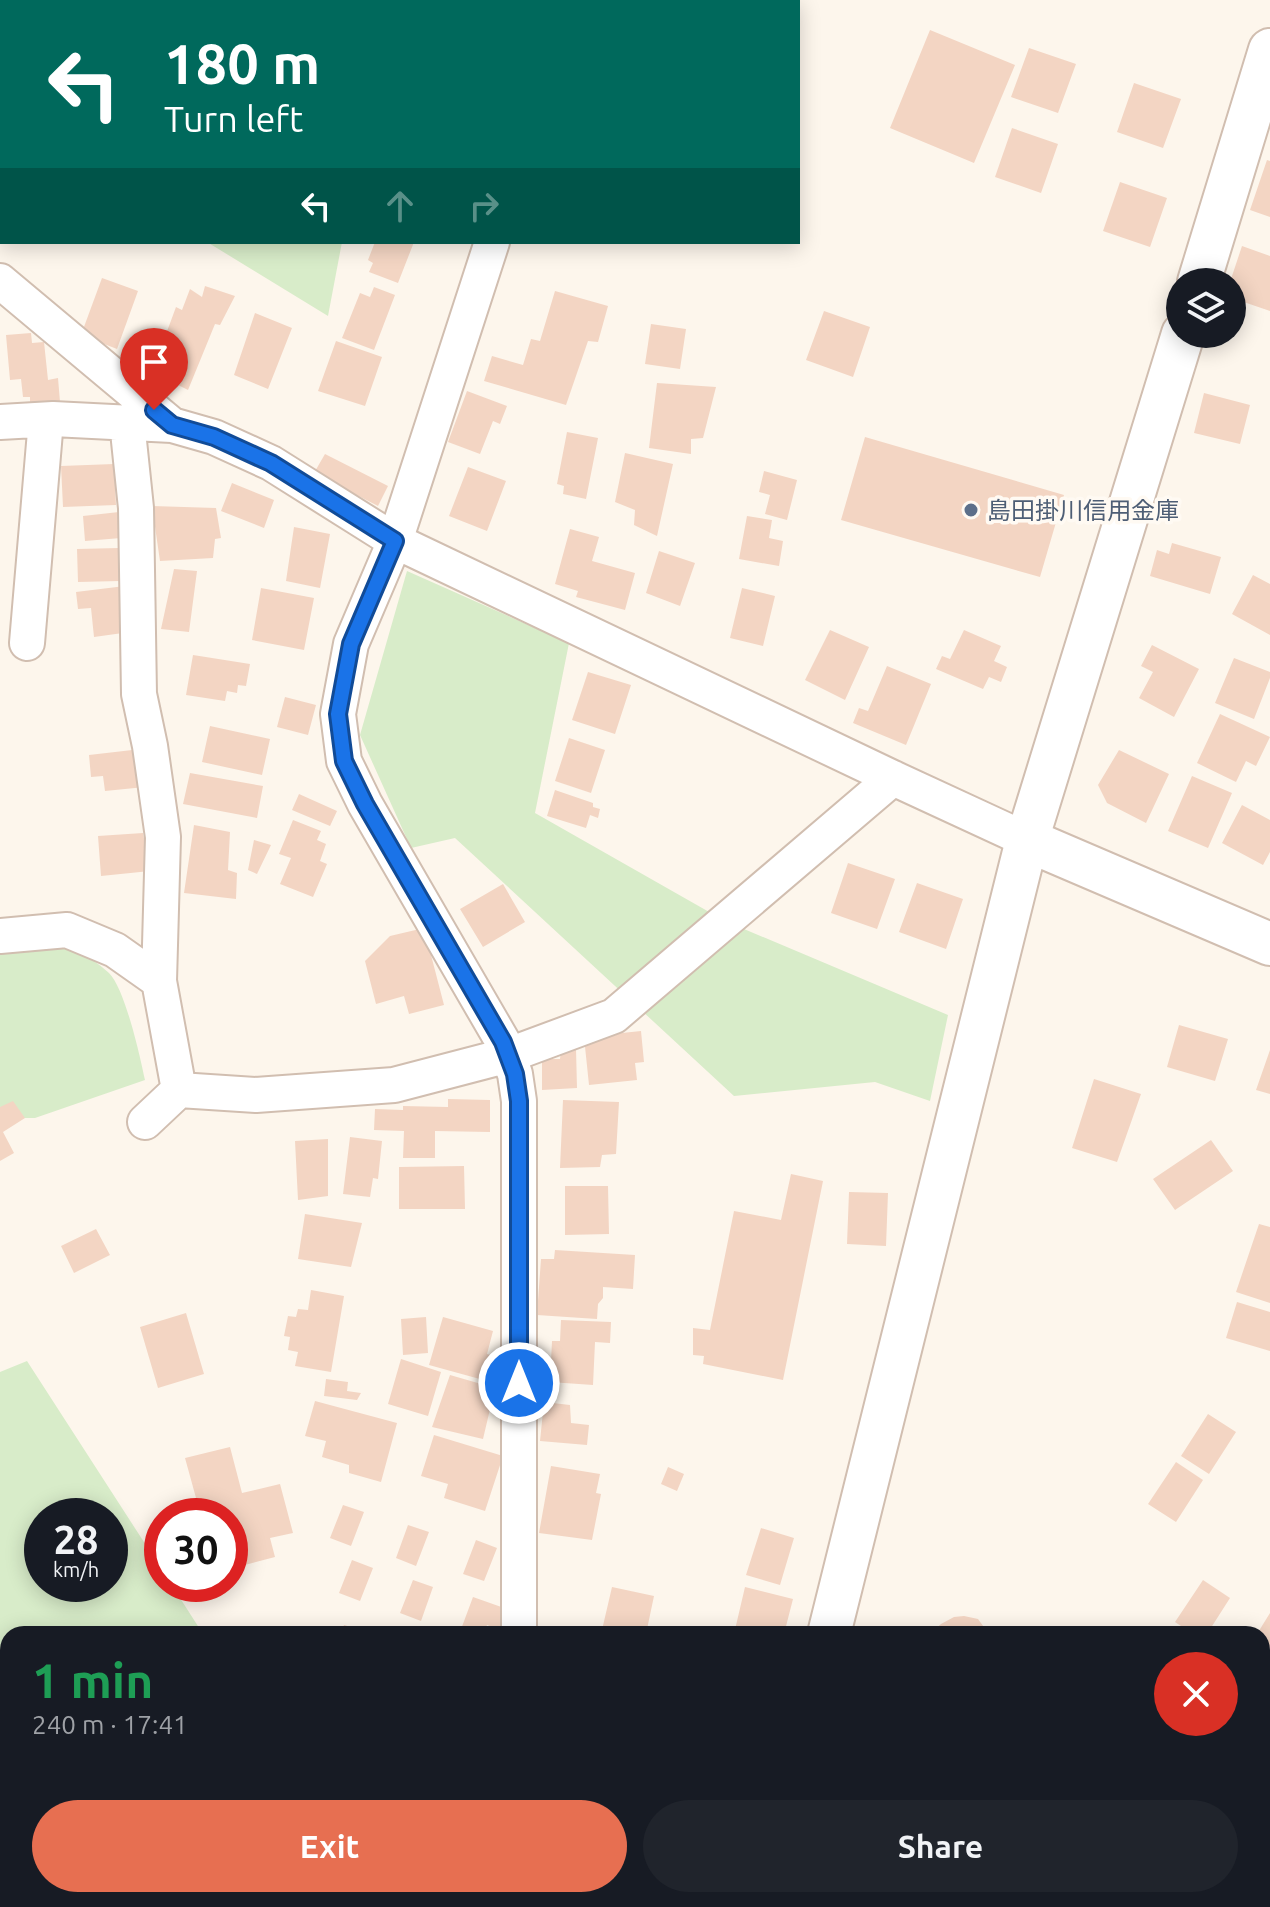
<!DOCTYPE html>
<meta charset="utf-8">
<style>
body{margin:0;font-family:Ubuntu,"Noto Sans JP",sans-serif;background:#20242c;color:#f1f3f6;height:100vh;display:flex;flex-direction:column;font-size:30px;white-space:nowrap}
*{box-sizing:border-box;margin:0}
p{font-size:26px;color:#9ea1a6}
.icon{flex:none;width:44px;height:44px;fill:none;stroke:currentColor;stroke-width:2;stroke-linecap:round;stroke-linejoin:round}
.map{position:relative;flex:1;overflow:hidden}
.panel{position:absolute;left:0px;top:1626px;width:1270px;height:282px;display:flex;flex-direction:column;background:#171b24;border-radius:24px 24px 0 0;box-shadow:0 4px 20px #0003}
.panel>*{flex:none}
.banner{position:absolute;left:0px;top:0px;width:800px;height:244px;box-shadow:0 4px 20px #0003;background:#00695c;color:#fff;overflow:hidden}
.fabs{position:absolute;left:1166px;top:268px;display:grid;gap:16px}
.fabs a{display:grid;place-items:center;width:80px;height:80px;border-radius:50%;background:#171b24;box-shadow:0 4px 20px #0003;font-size:40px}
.speed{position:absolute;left:24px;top:1498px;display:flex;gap:16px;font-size:40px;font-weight:700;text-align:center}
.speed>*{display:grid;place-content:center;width:104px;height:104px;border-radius:50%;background:#171b24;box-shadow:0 4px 20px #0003;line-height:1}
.speed small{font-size:20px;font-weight:400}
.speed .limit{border:12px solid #d22;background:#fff;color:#111}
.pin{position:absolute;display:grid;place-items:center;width:68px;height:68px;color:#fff;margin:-82px -34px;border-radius:50% 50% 50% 0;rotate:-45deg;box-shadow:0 0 8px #0007}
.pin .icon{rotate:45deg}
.me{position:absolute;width:88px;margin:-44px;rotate:0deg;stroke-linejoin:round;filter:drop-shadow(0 0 6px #0008)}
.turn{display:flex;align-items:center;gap:28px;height:168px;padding:0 32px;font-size:36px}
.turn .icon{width:104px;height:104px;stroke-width:2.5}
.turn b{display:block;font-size:56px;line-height:68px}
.lanes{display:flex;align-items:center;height:76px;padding:0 32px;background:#0003;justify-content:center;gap:40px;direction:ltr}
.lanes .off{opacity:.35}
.round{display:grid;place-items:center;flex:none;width:84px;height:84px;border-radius:42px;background:#20242c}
.headline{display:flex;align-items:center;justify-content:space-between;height:136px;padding:0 32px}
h1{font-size:48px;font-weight:600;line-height:60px;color:#1e9e55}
.button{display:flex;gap:16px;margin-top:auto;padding:16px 32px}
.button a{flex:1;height:92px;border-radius:48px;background:#e76f51;color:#fff;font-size:32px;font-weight:600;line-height:92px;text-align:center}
.button a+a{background:#20242c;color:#f1f3f6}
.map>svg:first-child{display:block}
.green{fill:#d8ecc9;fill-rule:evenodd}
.building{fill:#f3d5c3}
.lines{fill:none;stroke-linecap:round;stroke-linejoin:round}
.minor-casing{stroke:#d1beb0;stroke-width:38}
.tertiary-casing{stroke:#d1beb0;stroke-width:46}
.minor{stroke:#fff;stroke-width:34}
.tertiary{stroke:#fff;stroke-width:42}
.route-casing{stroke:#114b97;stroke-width:20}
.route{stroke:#1a73e8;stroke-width:14}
.service-dot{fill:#5c6f8a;stroke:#fffaf3;stroke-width:3}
.labels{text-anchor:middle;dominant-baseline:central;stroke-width:7;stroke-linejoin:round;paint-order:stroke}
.service-label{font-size:24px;fill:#4e5e75;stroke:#fffaf3;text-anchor:start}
</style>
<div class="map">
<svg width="1270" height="1907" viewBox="0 0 1270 1907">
<rect width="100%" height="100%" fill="#fdf6ec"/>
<path class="green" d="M0,0H284L283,2H2V103L0,101Z
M207,242H342L328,316Z
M407,571L569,643L535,813L725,921L948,1015L930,1101L875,1082L734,1096L455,838L411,848L360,735Z
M73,946C85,955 98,963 109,973C125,989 140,1056 145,1080L35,1118H0V948Z
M27,1361L162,1570V1584H171L203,1634H8V1900H253L250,1907H0V1372ZM42,1516H110V1584H42Z"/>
<path class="building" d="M930,30L1015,65L974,163L890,128Z
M1029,48L1076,64L1058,113L1011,97Z
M1134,83L1181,99L1163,148L1117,132Z
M1012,128L1058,144L1041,193L995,177Z
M1267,160L1270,161V217L1250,210Z
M1120,182L1167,198L1150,247L1103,231Z
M375,242H414L398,283L369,272L373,263L368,260Z
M1242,246L1270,256V311L1232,298V282H1230Z
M102,278L138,291L117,349L81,335Z
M205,286L235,296L220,325L215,324L188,390L152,372L176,307L182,310L190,289L202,297Z
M374,287L395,295L374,350L342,338L360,293L370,297Z
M555,291L608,306L598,342L588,341L566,405L484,381L492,356L523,365L531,339L540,341Z
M824,311L870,327L853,377L806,360Z
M255,313L292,328L268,389L234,375Z
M651,324L686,329L680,369L645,364Z
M31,333L32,343L44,342L48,380L58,378L60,402L30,405V397H23L21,379L10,380L6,335Z
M336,341L382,357L365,406L318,391Z
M657,383L716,387L703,438L691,439V454L649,448Z
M467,391L507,406L500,424L493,421L480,454L448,442Z
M1204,393L1250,405L1240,444L1194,433Z
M567,432L598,438L586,499L563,494L564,486L557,484Z
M865,437L1064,495L1040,577L841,520Z
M625,453L673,464L657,536L634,525L635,510L615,502Z
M325,454L388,486L378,506L314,473Z
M114,464L116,505L63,507L61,466Z
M468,467L506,481L487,531L449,516Z
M764,471L797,480L787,520L765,514L770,495L759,492Z
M232,483L274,500L264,528L221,511Z
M152,506L216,508L221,538L215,539L213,558L160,561Z
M119,512L121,538L85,541L83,516Z
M747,516L772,520L769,538L783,541L779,566L739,559Z
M294,527L330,534L320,588L286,581Z
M570,529L599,537L592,561L635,573L625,610L576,597L578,591L555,584Z
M1172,543L1221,557L1210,594L1150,576L1157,550L1169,554Z
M119,548L120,581L78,582L77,549Z
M659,551L695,563L680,606L646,593Z
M174,569L197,571L189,632L161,629Z
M1253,575L1270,584V635L1232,614Z
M125,586L130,632L94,637L91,608L78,609L76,592Z
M261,588L314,598L304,650L252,640Z
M742,588L775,596L763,646L730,638Z
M830,630L869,647L845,700L805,680Z
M964,630L1001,646L994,661L1007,667L1001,682L989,677L983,689L936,669L942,656L950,659Z
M1152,645L1199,669L1174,717L1139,698L1153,672L1141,666Z
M193,655L250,664L246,686L238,685L237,693L227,691L225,701L186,695Z
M1234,658L1270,672V678L1254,719L1215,703Z
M887,666L931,684L906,745L853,723L859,708L868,711Z
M588,672L631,685L615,734L572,720Z
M285,697L316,705L308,735L277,727Z
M1220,714L1270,737L1256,766L1246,761L1236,782L1197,763Z
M210,726L270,739L262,775L202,762Z
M569,738L605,750L591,793L555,781Z
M141,749L145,787L105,791L103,776L91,777L89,755Z
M1119,750L1169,774L1146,823L1107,803L1098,785Z
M190,773L263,786L257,818L183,804Z
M1192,776L1232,793L1208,848L1168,831Z
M555,790L593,803V807L600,809L598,818L590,815L586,828L547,816Z
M299,794L337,811L330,826L292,810Z
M1242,805L1270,820V852L1263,865L1222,843Z
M293,820L321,831L317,840L326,844L320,861L327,864L313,897L280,884L291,858L279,854Z
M194,825L230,832L228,870L237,873L236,899L184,893Z
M143,833L150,871L101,876L98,836Z
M254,840L271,845L257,874L248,870Z
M848,863L895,879L877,929L831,913Z
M917,883L963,899L946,949L899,932Z
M503,884L525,922L483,947L460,909Z
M424,928L444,1005L409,1014L404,996L376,1004L365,961L390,936Z
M1179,1025L1228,1039L1215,1081L1167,1067Z
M641,1031L644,1062L635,1063L637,1080L589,1085L584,1037Z
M576,1049L577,1088L542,1090V1059H560L561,1050Z
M1270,1050V1094L1256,1090Z
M1094,1079L1141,1094L1117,1162L1072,1148Z
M448,1099L490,1100V1132L435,1131V1158H403L404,1131L374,1130L375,1109L403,1110V1106L448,1107Z
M563,1100L619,1102L616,1154L602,1155L600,1167L560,1168Z
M13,1101L25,1118L3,1132L14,1153L0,1161V1107Z
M350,1137L382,1141L378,1179L373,1178L370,1197L343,1194Z
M328,1139V1196L298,1200L295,1141Z
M1211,1140L1233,1171L1175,1210L1153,1179Z
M464,1166L465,1209H399V1167Z
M791,1174L823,1181L783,1380L703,1364L704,1356L693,1355V1328L710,1330L734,1211L781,1220Z
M565,1186H608L609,1234L565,1235Z
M849,1192L888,1193L886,1246L847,1244Z
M305,1214L362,1223L351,1267L298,1259Z
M1259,1224L1270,1227V1303L1236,1292Z
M96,1229L110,1255L74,1273L61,1246Z
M555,1250L635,1255L633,1289L603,1287V1298L598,1304L597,1319L537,1315L541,1259H554Z
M311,1290L344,1296L331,1372L295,1366L298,1352L288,1350L290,1337L284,1336L288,1316L296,1317L298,1309L308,1310Z
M1237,1302L1270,1312V1351L1226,1338Z
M186,1313L204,1374L158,1388L140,1327Z
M426,1317L428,1353L403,1355L401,1319Z
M443,1317L493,1331L487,1354L494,1356L487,1381L429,1365Z
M561,1320L611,1322L610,1343L595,1342L593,1385L550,1382L552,1341H560Z
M401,1359L441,1372L428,1416L388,1404Z
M450,1375L495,1388L483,1439L432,1427Z
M326,1379L348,1382L347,1391L361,1393L357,1400L324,1396Z
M315,1401L397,1423L381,1482L349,1473V1465L322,1457L326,1441L305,1436Z
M544,1402L570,1405L571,1423L589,1425L587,1445L540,1441Z
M1208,1414L1236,1432L1209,1474L1181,1456Z
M434,1435L503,1456L485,1511L444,1498L448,1484L421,1476Z
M230,1447L242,1493L280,1484L293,1533L270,1538L275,1557L230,1569V1516H201L185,1458Z
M1176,1462L1203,1480L1176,1522L1148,1504Z
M551,1466L600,1474L596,1493L601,1494L592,1540L539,1533Z
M668,1467L684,1474L677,1491L661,1484Z
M343,1505L364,1512L351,1546L330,1538Z
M408,1525L429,1532L416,1566L396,1558Z
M761,1528L794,1538L780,1585L746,1575Z
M476,1540L497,1548L484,1581L463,1574Z
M352,1560L373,1568L360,1601L339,1593Z
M413,1580L433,1587L421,1621L400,1613Z
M1203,1580L1230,1598L1207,1634H1193L1175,1622Z
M612,1587L654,1596L646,1634H612L613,1632L602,1630Z
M745,1587L793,1599L784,1634H734Z
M473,1597L507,1609L500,1630L487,1625L484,1634H465L460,1632Z
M1270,1613V1647L1262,1642V1634H1257Z
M964,1616L978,1619L989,1634H930L941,1624L954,1617Z
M344,1625L371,1633V1634H341Z
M1262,1684L1270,1689V1733L1262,1729Z
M1270,1805V1907H1227L1219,1903L1220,1900H1262V1818L1264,1819Z
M554,1900H594L593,1907H553Z"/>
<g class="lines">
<defs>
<path id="minor" d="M571,2L572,0
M0,9L2,11
M0,103L2,102
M492,242L395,541L351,644L338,714L344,761L365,804L503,1042L515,1074L519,1101V1634
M0,281L172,425
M0,422L53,419L172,425L214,437L271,463L395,541L893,778L1027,840
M127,422L136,508L139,694L150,746L163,837L159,981
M27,643L46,420
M0,936L67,930L115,950L159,981L179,1090
M145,1122L179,1090L256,1095L394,1085L509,1055L614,1016L893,778
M519,1900V1907"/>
<path id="tertiary" d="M1199,282L1270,50
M1027,840L1270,944
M829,1634L1027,840L1183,334
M761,1907L762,1900"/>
</defs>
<use href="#minor" class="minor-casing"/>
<use href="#tertiary" class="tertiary-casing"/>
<use href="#minor" class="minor"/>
<use href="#tertiary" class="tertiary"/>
</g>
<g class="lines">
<defs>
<path id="route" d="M154,410L172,425L214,437L271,463L395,541L351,644L338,714L344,761L365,804L503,1042L515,1074L519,1101V1383"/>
</defs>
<use href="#route" class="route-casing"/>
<use href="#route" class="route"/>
</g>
<circle class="service-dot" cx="971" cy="510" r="8"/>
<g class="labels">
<g class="service-label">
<text x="987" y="510">島田掛川信用金庫</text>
</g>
</g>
</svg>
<div class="fabs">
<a><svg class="icon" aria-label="layers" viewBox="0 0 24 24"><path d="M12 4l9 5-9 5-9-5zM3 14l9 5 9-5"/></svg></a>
</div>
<div class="speed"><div>28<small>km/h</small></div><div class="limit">30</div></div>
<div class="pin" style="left:154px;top:410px;background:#d93025"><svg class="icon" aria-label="arrive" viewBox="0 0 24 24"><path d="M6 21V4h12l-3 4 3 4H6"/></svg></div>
<svg class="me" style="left:519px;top:1383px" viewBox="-20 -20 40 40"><circle r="17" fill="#1a73e8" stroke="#fff" stroke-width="3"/><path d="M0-11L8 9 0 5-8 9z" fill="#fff"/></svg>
<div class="banner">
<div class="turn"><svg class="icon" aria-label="left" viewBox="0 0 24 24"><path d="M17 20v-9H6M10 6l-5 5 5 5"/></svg><div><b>180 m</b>Turn left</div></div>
<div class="lanes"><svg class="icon" aria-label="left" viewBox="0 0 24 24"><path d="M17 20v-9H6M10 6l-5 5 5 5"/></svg><svg class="icon off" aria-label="ahead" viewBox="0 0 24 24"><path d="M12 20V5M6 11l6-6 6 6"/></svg><svg class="icon off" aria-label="right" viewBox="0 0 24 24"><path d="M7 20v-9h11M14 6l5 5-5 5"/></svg></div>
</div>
<section class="panel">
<div class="headline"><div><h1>1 min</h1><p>240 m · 17:41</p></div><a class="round" style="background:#d93025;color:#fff"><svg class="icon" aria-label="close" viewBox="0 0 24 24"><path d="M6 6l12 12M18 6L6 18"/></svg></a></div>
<div class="button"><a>Exit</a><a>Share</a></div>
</section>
</div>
